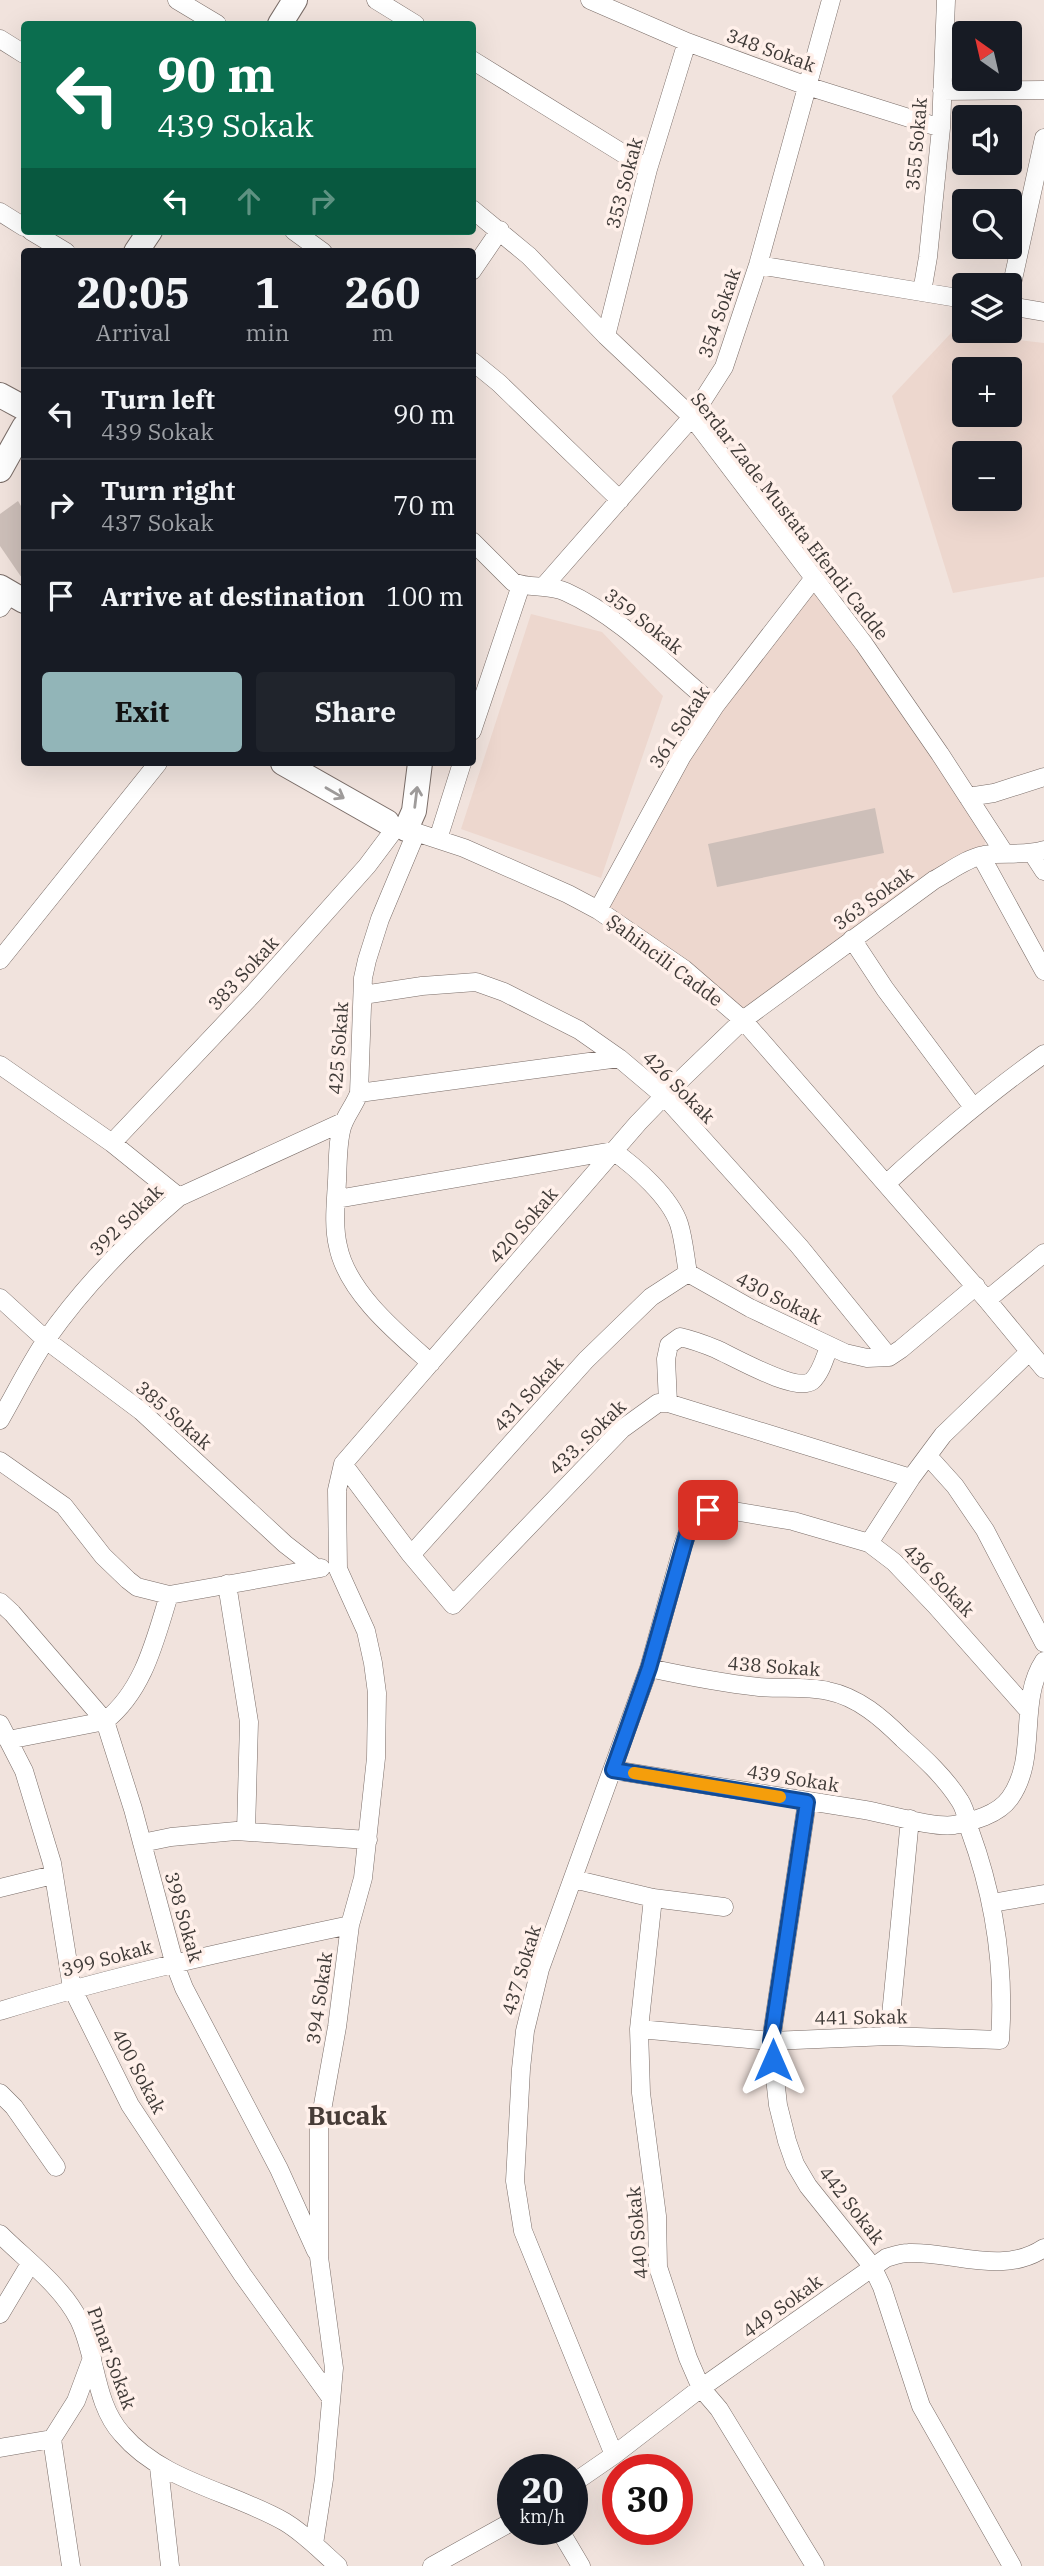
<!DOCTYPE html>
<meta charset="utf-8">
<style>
body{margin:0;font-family:"IBM Plex Serif",serif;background:#20242c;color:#f1f3f6;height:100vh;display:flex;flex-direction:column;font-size:26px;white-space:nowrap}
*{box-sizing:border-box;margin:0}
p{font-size:23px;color:#9ea1a6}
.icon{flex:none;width:38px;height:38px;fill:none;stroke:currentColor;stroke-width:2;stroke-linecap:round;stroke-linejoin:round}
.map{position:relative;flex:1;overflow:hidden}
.panel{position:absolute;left:21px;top:248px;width:455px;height:518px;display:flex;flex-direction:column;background:#171b24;border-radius:7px;box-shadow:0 7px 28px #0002}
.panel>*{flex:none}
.banner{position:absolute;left:21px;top:21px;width:455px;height:214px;border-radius:7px;box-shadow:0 7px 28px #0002;background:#0b6e4f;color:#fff;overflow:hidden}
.needle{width:46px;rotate:326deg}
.fabs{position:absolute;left:952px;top:21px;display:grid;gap:14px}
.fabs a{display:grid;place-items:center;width:70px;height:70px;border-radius:7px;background:#171b24;box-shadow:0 7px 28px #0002;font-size:35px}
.speed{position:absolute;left:497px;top:2454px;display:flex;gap:14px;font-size:35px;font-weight:700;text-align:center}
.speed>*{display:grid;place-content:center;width:91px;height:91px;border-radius:50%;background:#171b24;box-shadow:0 7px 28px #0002;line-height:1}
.speed small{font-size:18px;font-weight:400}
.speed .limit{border:10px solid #d22;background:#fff;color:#111}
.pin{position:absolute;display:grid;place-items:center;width:60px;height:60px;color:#fff;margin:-30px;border-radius:14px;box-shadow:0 4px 10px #0006}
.me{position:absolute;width:77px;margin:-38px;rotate:0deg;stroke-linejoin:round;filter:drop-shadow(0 0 5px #0008)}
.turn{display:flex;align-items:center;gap:24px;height:147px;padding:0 21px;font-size:32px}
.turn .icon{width:91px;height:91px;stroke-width:2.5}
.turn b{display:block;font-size:49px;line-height:60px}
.lanes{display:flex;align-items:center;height:66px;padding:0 21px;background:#0003;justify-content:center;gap:35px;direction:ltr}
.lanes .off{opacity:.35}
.eta{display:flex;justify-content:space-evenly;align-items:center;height:119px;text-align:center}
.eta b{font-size:42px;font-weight:700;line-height:49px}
.action{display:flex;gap:14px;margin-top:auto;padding:14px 21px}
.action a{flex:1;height:80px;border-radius:7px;background:#92b5b8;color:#111;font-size:28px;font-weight:700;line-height:80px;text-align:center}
.action a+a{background:#20242c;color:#f1f3f6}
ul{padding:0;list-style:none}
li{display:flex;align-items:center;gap:21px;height:91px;padding:0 21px;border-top:2px solid #363941}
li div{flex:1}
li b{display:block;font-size:26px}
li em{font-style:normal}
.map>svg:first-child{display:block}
.built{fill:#edd7ce;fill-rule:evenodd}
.building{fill:#cdbfb9}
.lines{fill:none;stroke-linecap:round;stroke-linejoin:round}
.street-casing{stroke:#7a6d68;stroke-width:19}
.secondary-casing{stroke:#7a6d68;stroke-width:26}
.street{stroke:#fff;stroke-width:18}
.secondary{stroke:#fff;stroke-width:24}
.oneway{stroke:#9f9c9b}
.route-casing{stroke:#114b97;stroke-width:18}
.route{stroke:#1a73e8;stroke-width:12}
.slow{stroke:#f59e0b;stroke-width:12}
.labels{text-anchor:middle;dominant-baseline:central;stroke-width:7;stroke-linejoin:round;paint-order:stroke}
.street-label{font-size:19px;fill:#3f3a37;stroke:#fff0ea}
.district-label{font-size:26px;font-weight:bold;fill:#473c37;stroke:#fff0ea}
</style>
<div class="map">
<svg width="1044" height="2566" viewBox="0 0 1044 2566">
<rect width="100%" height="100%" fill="#f1e3dd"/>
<path class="built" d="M952,332L1044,343V577L953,593L892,396ZM964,369H1010V415H964ZM964,453H1010V499H964Z
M814,578L989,830L981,856L743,1020L599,910L715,706Z
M531,614L602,632L663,696L601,878L461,829Z"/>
<path class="building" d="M18,501L24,511V581L0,546V514Z
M875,808L884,853L717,887L708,844Z"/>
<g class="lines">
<defs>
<path id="street" d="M177,0L217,24
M376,0L415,24
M590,0L687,42L807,86L941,128
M0,39L24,54
M472,60L648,169
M942,91L1044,90
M472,209L529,256L606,336L692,417L864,644L940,754L1005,854
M0,212L24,227
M31,231L66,252
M294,231L323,252
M758,265L964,299
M472,271L500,230
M922,292L928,257L941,128L946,0
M1010,293L1044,138
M1010,306L1044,312
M606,336L648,169L687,42
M472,361L499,383L620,500
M472,541L513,582C530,589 548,584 566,592C623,618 667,667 715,706
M544,586L692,417L724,367L758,265L831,0
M0,608L11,592
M472,731L521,585
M968,797L994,793L1044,777
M397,826L464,848L568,894L598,910L684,969L743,1020L987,1300L1044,1369
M416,833L380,919L367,960L363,978L359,1093C355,1104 348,1112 344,1122C337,1136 338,1165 337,1181C336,1202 333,1225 338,1246C347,1292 397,1333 431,1363
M438,839L462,763
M1033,854L1044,871
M981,856L1044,971
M598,910L682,756L715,706L814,578
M852,939L885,989L973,1107
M0,960L158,763
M363,995L422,986L476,982L504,992L579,1030L619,1058L664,1096L799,1246L889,1357
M0,1065L112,1143L179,1197
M359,1093L619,1058
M112,1143L253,994L367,866L397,826
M886,1184C937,1137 988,1094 1044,1054
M337,1199L613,1151C636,1167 670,1197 679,1224C684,1240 685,1257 688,1273L750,1308L845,1353L867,1358L889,1357L901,1349L976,1286
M0,1298L46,1340L141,1411L285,1544L316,1568
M987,1300L1044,1253
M668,1403L666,1359L669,1345L680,1337C693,1340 704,1344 716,1349C734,1357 796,1393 812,1381C821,1373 825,1357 829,1347
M0,1420C15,1394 29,1365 46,1340C83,1287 130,1239 179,1197L343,1122
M928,1456L955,1486L985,1530L1044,1643
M0,1461L64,1506L103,1556L128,1580L137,1587L169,1595L321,1568
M343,1464L411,1555L453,1605L622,1429L658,1403H668L911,1478
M869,1543L911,1478L943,1435L1029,1352
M411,1555L586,1360L651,1297L688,1273
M227,1584L249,1722L246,1831
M0,1602L12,1613L105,1721L133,1809L174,1962L184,1988L279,2169L316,2251
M0,1724L24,1771L52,1863L72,1988L130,2105L242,2274L331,2398
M8,1740L105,1721C144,1690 155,1640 169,1595
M613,1770C697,1784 781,1796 865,1810C888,1814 933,1828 954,1825C973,1821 998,1815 1010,1798C1039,1757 1017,1702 1044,1661
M807,1802L771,2041L778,2105L787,2141L795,2164L808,2186L872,2266L882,2287L921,2406L1012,2566
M142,1843L171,1837L236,1831L368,1840
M573,1879L653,1898L724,1907
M0,1888L53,1875
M653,1898L639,2029L641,2093L657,2216L658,2267L688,2358L701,2388L719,2409L815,2566
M992,1903L1044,1894
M0,2011C115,1975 232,1950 350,1925
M639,2029L771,2041L889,2036L1000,2040C1005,1968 995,1899 970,1831C967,1821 966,1810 960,1801C945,1777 924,1758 903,1739C882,1718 858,1697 828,1691C806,1686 782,1689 759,1687C722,1683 686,1676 649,1668
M889,2036L910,1819
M0,2093L14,2107L56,2167
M0,2234C26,2260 62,2286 79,2320C97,2357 94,2403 122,2434C163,2482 231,2491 285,2522C305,2534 321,2551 338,2566
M0,2314L30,2264
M52,2439L71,2566
M0,2448L52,2439L76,2401L92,2358
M614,2455L523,2231L515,2181L521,2069L525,2031L540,1969L649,1668L683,1545L694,1516L708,1510L722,1509L793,1521L869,1543L894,1562L936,1606L1029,1711
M159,2467L170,2566
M572,2484L614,2455L701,2388L886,2258C893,2256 901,2253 908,2253C953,2251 1002,2276 1044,2248
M559,2529L581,2566
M314,2544L324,2479L334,2368L319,2257V2127L337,2027L350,1925L363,1878L376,1758L377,1693L373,1663L366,1631L338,1569L337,1490L343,1464L638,1123L664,1096L743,1020L934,880C949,872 967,858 984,855C1004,852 1024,856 1044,850
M432,2566L513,2521"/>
<path id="secondary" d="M280,24L295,0
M136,252L150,231
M0,395L24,408
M0,470L24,427
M0,587L24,601
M283,763L387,822
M406,829L414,811L420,763"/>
</defs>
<use href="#street" class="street-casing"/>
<use href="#secondary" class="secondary-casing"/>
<use href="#street" class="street"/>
<use href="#secondary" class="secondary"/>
</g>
<defs><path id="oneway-shaft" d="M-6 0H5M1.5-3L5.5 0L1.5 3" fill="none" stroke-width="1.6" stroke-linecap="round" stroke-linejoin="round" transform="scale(1.75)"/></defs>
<g class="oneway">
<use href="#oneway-shaft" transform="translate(335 793) rotate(30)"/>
<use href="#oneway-shaft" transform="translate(416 797) rotate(-83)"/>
</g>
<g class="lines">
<defs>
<path id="route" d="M708,1510L694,1516L689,1527L649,1668L613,1770L807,1802L771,2041L773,2060"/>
</defs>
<use href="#route" class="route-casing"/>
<use href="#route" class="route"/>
<path class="slow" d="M634,1773L780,1797"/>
</g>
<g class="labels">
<g class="street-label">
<text transform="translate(771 50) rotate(20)">348 Sokak</text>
<text transform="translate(916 144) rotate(-85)">355 Sokak</text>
<text transform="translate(624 183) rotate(-75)">353 Sokak</text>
<text transform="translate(719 313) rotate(-71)">354 Sokak</text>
<text transform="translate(790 516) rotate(52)">Serdar Zade Mustata Efendi Cadde</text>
<text transform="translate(644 621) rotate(38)">359 Sokak</text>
<text transform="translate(679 727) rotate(-57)">361 Sokak</text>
<text transform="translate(873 898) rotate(-36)">363 Sokak</text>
<text transform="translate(665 960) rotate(37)">Şahincili Cadde</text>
<text transform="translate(243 973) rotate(-47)">383 Sokak</text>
<text transform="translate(338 1048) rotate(-86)">425 Sokak</text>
<text transform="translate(679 1087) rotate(45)">426 Sokak</text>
<text transform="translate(126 1220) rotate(-44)">392 Sokak</text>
<text transform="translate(523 1225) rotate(-49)">420 Sokak</text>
<text transform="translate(779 1298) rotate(27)">430 Sokak</text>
<text transform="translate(528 1394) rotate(-48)">431 Sokak</text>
<text transform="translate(174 1415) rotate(41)">385 Sokak</text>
<text transform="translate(587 1437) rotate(-44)">433. Sokak</text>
<text transform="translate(939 1580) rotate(46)">436 Sokak</text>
<text transform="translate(774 1666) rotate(4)">438 Sokak</text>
<text transform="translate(793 1778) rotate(9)">439 Sokak</text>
<text transform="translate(184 1917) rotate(74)">398 Sokak</text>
<text transform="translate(107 1958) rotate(-15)">399 Sokak</text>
<text transform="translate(521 1970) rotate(-73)">437 Sokak</text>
<text transform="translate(319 1998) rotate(-82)">394 Sokak</text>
<text transform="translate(861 2017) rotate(-1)">441 Sokak</text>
<text transform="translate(139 2071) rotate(62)">400 Sokak</text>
<text transform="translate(852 2205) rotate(52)">442 Sokak</text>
<text transform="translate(637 2233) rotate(-95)">440 Sokak</text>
<text transform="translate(782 2306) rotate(-36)">449 Sokak</text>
<text transform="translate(112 2358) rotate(70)">Pınar Sokak</text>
</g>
<g class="district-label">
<text x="347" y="2115">Bucak</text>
</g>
</g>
</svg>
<div class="fabs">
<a><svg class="needle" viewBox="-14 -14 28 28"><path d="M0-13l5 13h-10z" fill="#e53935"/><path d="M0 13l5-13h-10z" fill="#9ea1a6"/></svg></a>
<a><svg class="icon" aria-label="sound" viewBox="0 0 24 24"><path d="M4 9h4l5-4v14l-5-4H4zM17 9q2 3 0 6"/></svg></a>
<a><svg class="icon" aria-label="search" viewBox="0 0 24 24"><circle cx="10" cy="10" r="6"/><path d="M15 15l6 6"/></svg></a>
<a><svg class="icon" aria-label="layers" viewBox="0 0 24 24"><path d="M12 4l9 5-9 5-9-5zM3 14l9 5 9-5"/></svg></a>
<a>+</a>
<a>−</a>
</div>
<div class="speed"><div>20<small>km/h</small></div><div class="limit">30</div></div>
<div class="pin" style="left:708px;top:1510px;background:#d93025"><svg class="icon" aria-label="arrive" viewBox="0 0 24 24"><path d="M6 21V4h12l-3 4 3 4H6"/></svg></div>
<svg class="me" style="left:773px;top:2060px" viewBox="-20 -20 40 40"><path d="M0-17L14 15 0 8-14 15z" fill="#1a73e8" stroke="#fff" stroke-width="4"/></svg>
<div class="banner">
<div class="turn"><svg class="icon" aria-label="left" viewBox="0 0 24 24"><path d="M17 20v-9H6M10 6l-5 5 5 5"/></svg><div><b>90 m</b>439 Sokak</div></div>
<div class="lanes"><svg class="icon" aria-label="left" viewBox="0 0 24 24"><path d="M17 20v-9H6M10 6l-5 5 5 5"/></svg><svg class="icon off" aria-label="ahead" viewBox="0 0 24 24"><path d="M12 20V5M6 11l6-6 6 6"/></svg><svg class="icon off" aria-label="right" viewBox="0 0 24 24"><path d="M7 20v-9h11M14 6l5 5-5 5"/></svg></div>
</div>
<section class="panel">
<div class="eta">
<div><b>20:05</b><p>Arrival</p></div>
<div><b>1</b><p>min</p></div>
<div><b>260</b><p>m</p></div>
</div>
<ul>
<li><svg class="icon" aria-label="left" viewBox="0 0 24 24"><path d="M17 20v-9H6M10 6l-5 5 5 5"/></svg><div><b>Turn left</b><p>439 Sokak</p></div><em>90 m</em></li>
<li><svg class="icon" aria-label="right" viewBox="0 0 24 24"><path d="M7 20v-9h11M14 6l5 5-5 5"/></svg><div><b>Turn right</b><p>437 Sokak</p></div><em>70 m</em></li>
<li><svg class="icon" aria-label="arrive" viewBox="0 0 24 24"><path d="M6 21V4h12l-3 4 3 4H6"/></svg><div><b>Arrive at destination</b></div><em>100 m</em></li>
</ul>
<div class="action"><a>Exit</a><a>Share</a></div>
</section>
</div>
